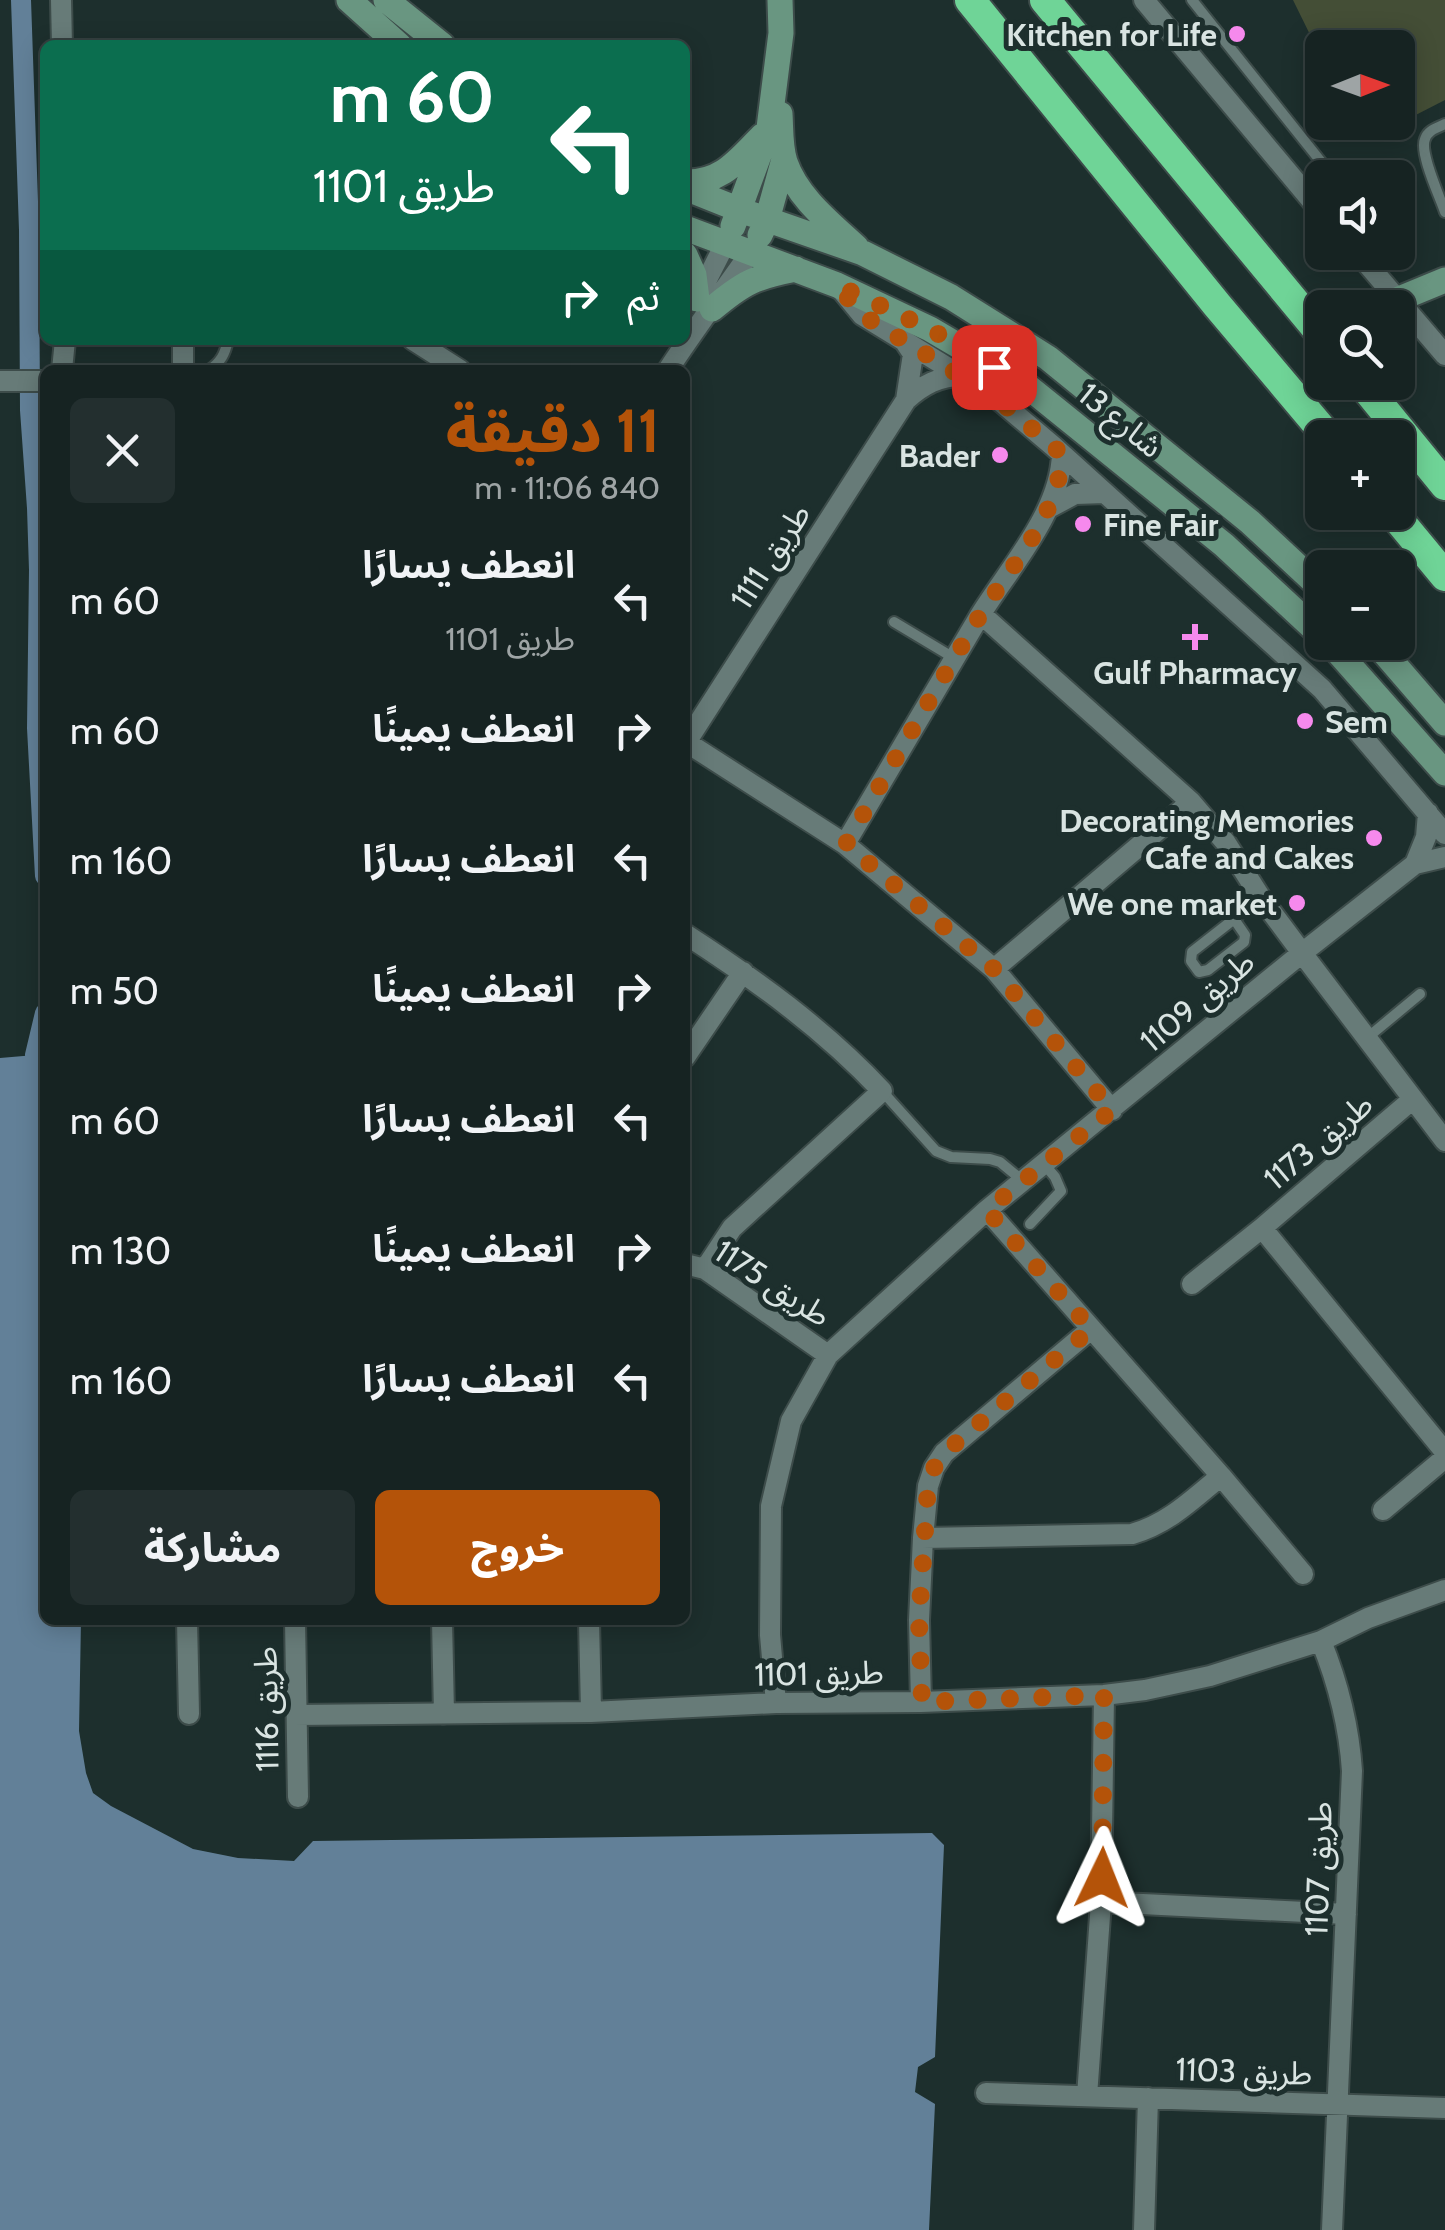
<!DOCTYPE html>
<html lang="ar">
<meta charset="utf-8">
<style>
body{margin:0;font-family:Cabin,"Noto Sans Arabic",sans-serif;background:#232f2f;color:#f1f3f6;direction:rtl;height:100vh;display:flex;flex-direction:column;font-size:38px;white-space:nowrap}
*{box-sizing:border-box;margin:0}
p{font-size:32px;color:#9ea4a5}
.icon{flex:none;width:55px;height:55px;fill:none;stroke:currentColor;stroke-width:2;stroke-linecap:round;stroke-linejoin:round}
.map{position:relative;flex:1;overflow:hidden;direction:ltr}
.sheet{position:absolute;left:40px;top:365px;width:650px;height:1260px;display:flex;flex-direction:column;background:#162322;border-radius:15px;box-shadow:0 5px 25px #0003,0 0 0 2px #354040;direction:rtl}
.sheet>*{flex:none}
.hud{position:absolute;left:40px;top:40px;width:650px;height:305px;border-radius:15px;box-shadow:0 5px 25px #0003,0 0 0 2px #354040;direction:rtl;background:#0b6e4f;color:#fff;overflow:hidden}
.needle{width:65px;rotate:89deg}
.tools{position:absolute;left:1305px;top:30px;display:grid;gap:20px}
.tools a{display:grid;place-items:center;width:110px;height:110px;border-radius:15px;background:#162322;box-shadow:0 5px 25px #0003,0 0 0 2px #354040;font-size:50px}
.pin{position:absolute;display:grid;place-items:center;width:85px;height:85px;color:#fff;margin:-42px;border-radius:20px;box-shadow:0 5px 15px #0006}
.me{position:absolute;width:110px;margin:-55px;rotate:2deg;stroke-linejoin:round;filter:drop-shadow(0 0 8px #0008)}
.turn{display:flex;align-items:center;gap:35px;height:210px;padding:0 30px;font-size:45px}
.turn .icon{width:130px;height:130px;stroke-width:2.5}
.turn b{display:block;font-size:70px;line-height:85px}
.then{display:flex;align-items:center;height:95px;padding:0 30px;background:#0003;gap:20px;font-size:38px}
.round{display:grid;place-items:center;flex:none;width:105px;height:105px;border-radius:15px;background:#232f2f}
.overview{display:flex;align-items:center;justify-content:space-between;height:170px;padding:0 30px}
h1{font-size:60px;font-weight:800;line-height:75px;color:#b45309}
.cta{display:flex;gap:20px;margin-top:auto;padding:20px 30px}
.cta a{flex:1;height:115px;border-radius:15px;background:#b45309;color:#fff;font-size:40px;font-weight:800;line-height:115px;text-align:center}
.cta a+a{background:#232f2f;color:#f1f3f6}
ul{padding:0;list-style:none}
li{display:flex;align-items:center;gap:30px;height:130px;padding:0 30px}
li div{flex:1}
li b{display:block;font-size:38px}
li em{font-style:normal}
.map>svg:first-child{display:block}
.green{fill:#444e36}
.water{fill:#628098}
.lines{fill:none;stroke-linecap:round;stroke-linejoin:round}
.canal{stroke:#628098;stroke-width:20}
.lane-casing{stroke:#3d4c4a;stroke-width:14}
.street-casing{stroke:#3d4c4a;stroke-width:24}
.secondary-casing{stroke:#3d4c4a;stroke-width:29}
.highway-casing{stroke:#3d4c4a;stroke-width:34}
.lane{stroke:#677b78;stroke-width:10}
.street{stroke:#677b78;stroke-width:20}
.secondary{stroke:#699681;stroke-width:25}
.highway{stroke:#6fd497;stroke-width:30}
.route{stroke:#b45309;stroke-width:18;stroke-dasharray:0 32.4}
.poi-dot{fill:#f689ed;stroke:#1d2f2d;stroke-width:4}
.labels{text-anchor:middle;dominant-baseline:central;stroke-width:10;stroke-linejoin:round;paint-order:stroke}
.poi-label{font-size:32px;font-weight:bold;fill:#d9e4e2;stroke:#1d2f2d;text-anchor:end}
.street-label{font-size:32px;fill:#d9e4e2;stroke:#1d2f2d}
</style>
<div class="map">
<svg width="1445" height="2230" viewBox="0 0 1445 2230">
<rect width="100%" height="100%" fill="#1d2f2d"/>
<path class="green" d="M1293,0H1445V100L1365,141L1355,123L1398,122V48H1322V59Z"/>
<path class="water" d="M35,1055L45,1076V1620H81L79,1731L86,1773L93,1793L111,1806L193,1849L238,1858L294,1861L313,1841L932,1833L944,1845L935,2057L918,2067L915,2092L935,2104L929,2230H0V1058Z"/>
<g class="lines">
<path class="canal" d="M21,0L29,230L30,410L37,508L39,570L37,728L45,876
M35,1055L45,1013"/>
<defs>
<path id="lane" d="M1192,0L1334,178
M1445,124C1437,128 1428,130 1425,139C1419,153 1440,197 1445,212
M209,370C221,362 225,354 228,340
M894,622L954,658
M1234,919L1245,935L1244,942L1208,970L1199,972L1191,961L1192,952L1261,898
M1367,1038L1420,994
M882,1091L936,1151L951,1157L990,1159L1000,1162L1023,1181
M1030,1224L1061,1191L1055,1177L1044,1164"/>
<path id="street" d="M61,0L62,45
M1144,0L1322,213
M1357,252L1445,355
M839,287L862,315L994,396L1053,446L1322,689L1445,834
M696,301L725,244
M183,340V370
M413,340L460,370
M905,342L913,354L906,400
M62,370L65,340
M668,370C694,330 723,292 750,253
M0,381H45
M1049,508L1075,494L1105,493
M981,614L1191,802L1226,843L1261,898L1302,953L1445,1141
M686,742L845,844L994,969L1112,1110
M685,744L906,400C924,384 938,377 963,375
M845,844C890,768 934,692 979,617C1009,568 1060,513 1062,454
M1415,864L1426,837L1428,813
M685,934C756,980 824,1029 882,1091L732,1228L705,1269
M994,969L1191,802
M685,1057L743,972
M987,1210L1221,1476L1303,1574
M1262,1228L1445,1452
M685,1264L705,1269L828,1355
M1192,1284L1262,1228L1413,1099
M1383,1510L1445,1458
M923,1538L1132,1534C1168,1524 1193,1499 1221,1476
M187,1620L189,1714
M295,1620L298,1797
M442,1620L444,1714
M589,1620L591,1712
M1321,1641C1338,1683 1349,1725 1352,1771L1332,2230
M921,1702L919,1620L923,1538L928,1486L934,1468L944,1453L1091,1329
M776,1703L770,1635L771,1506L791,1421L828,1355L987,1210L1302,953L1415,864L1445,857
M297,1715L591,1712L776,1703L921,1702L1104,1695L1145,1690L1210,1676L1321,1641L1368,1618L1445,1590
M1101,1902L1346,1914
M986,2093L1445,2108
M1087,2096L1101,1902L1104,1695
M1144,2230L1148,2098"/>
<path id="secondary" d="M349,0L399,45
M386,0L442,45
M780,114C781,129 780,147 785,162C797,197 829,222 856,247
M685,182C722,183 738,160 762,136
M685,188L740,210L863,253L951,297L1048,358L1250,522L1322,589
M733,226L769,128L781,33L780,0
M685,228L837,285L930,329L1027,386L1224,545L1322,636
M760,235L767,220L784,159
M685,255L694,275L697,299
M1399,299L1445,280
M712,309C744,282 755,277 796,269
M1329,642L1445,773
M1375,642L1445,723"/>
<path id="highway" d="M970,0L1217,305L1329,438
M1045,0L1322,335
M1361,382L1445,485
M1392,512L1445,576"/>
</defs>
<use href="#lane" class="lane-casing"/>
<use href="#street" class="street-casing"/>
<use href="#secondary" class="secondary-casing"/>
<use href="#highway" class="highway-casing"/>
<use href="#lane" class="lane"/>
<use href="#street" class="street"/>
<use href="#secondary" class="secondary"/>
<use href="#highway" class="highway"/>
</g>
<g class="lines">
<path class="route" d="M994,367L930,329L837,285L862,315L994,396L1062,454C1060,514 1010,567 979,617C934,692 890,768 846,844L994,969L1112,1110L987,1210L1091,1329L944,1453L934,1468L928,1486L919,1620L922,1702L1104,1695L1102,1878"/>
</g>
<g class="poi-dot">
<circle cx="1237" cy="34" r="10"/>
<circle cx="1000" cy="455" r="10"/>
<circle cx="1083" cy="524" r="10"/>
<path d="M1190 622h10v10h10v10h-10v10h-10v-10h-10v-10h10z"/>
<circle cx="1305" cy="721" r="10"/>
<circle cx="1374" cy="838" r="10"/>
<circle cx="1297" cy="903" r="10"/>
</g>
<g class="labels">
<g class="poi-label">
<text x="1217" y="34">Kitchen for Life</text>
<text x="980" y="455">Bader</text>
<text x="1103" y="524" text-anchor="start">Fine Fair</text>
<text x="1195" y="672" text-anchor="middle">Gulf Pharmacy</text>
<text x="1325" y="721" text-anchor="start">Sem</text>
<text x="1354" y="820">Decorating Memories<tspan x="1354" dy="37">Cafe and Cakes</tspan></text>
<text x="1277" y="903">We one market</text>
</g>
<g class="street-label">
<text transform="translate(1121 420) rotate(39)">شارع 13</text>
<text transform="translate(770 556) rotate(-57)">طريق 1111</text>
<text transform="translate(1197 1001) rotate(-40)">طريق 1109</text>
<text transform="translate(1318 1141) rotate(-40)">طريق 1173</text>
<text transform="translate(773 1283) rotate(33)">طريق 1175</text>
<text transform="translate(819 1673) rotate(-1)">طريق 1101</text>
<text transform="translate(266 1709) rotate(-91)">طريق 1116</text>
<text transform="translate(1318 1869) rotate(-88)">طريق 1107</text>
<text transform="translate(1244 2071) rotate(2)">طريق 1103</text>
</g>
</g>
</svg>
<div class="tools">
<a><svg class="needle" viewBox="-14 -14 28 28"><path d="M0-13l5 13h-10z" fill="#e53935"/><path d="M0 13l5-13h-10z" fill="#9ea4a5"/></svg></a>
<a><svg class="icon" aria-label="sound" viewBox="0 0 24 24"><path d="M4 9h4l5-4v14l-5-4H4zM17 9q2 3 0 6"/></svg></a>
<a><svg class="icon" aria-label="search" viewBox="0 0 24 24"><circle cx="10" cy="10" r="6"/><path d="M15 15l6 6"/></svg></a>
<a>+</a>
<a>−</a>
</div>
<div class="pin" style="left:994px;top:367px;background:#d93025"><svg class="icon" aria-label="arrive" viewBox="0 0 24 24"><path d="M6 21V4h12l-3 4 3 4H6"/></svg></div>
<svg class="me" style="left:1102px;top:1878px" viewBox="-20 -20 40 40"><path d="M0-17L14 15 0 8-14 15z" fill="#b45309" stroke="#fff" stroke-width="4"/></svg>
<div class="hud">
<div class="turn"><svg class="icon" aria-label="left" viewBox="0 0 24 24"><path d="M17 20v-9H6M10 6l-5 5 5 5"/></svg><div><b>60 m</b>طريق 1101</div></div>
<div class="then">ثم<svg class="icon" aria-label="right" viewBox="0 0 24 24"><path d="M7 20v-9h11M14 6l5 5-5 5"/></svg></div>
</div>
<section class="sheet">
<div class="overview"><div><h1>11 دقيقة</h1><p>840 m · 11:06</p></div><a class="round"><svg class="icon" aria-label="close" viewBox="0 0 24 24"><path d="M6 6l12 12M18 6L6 18"/></svg></a></div>
<ul>
<li><svg class="icon" aria-label="left" viewBox="0 0 24 24"><path d="M17 20v-9H6M10 6l-5 5 5 5"/></svg><div><b>انعطف يسارًا</b><p>طريق 1101</p></div><em>60 m</em></li>
<li><svg class="icon" aria-label="right" viewBox="0 0 24 24"><path d="M7 20v-9h11M14 6l5 5-5 5"/></svg><div><b>انعطف يمينًا</b></div><em>60 m</em></li>
<li><svg class="icon" aria-label="left" viewBox="0 0 24 24"><path d="M17 20v-9H6M10 6l-5 5 5 5"/></svg><div><b>انعطف يسارًا</b></div><em>160 m</em></li>
<li><svg class="icon" aria-label="right" viewBox="0 0 24 24"><path d="M7 20v-9h11M14 6l5 5-5 5"/></svg><div><b>انعطف يمينًا</b></div><em>50 m</em></li>
<li><svg class="icon" aria-label="left" viewBox="0 0 24 24"><path d="M17 20v-9H6M10 6l-5 5 5 5"/></svg><div><b>انعطف يسارًا</b></div><em>60 m</em></li>
<li><svg class="icon" aria-label="right" viewBox="0 0 24 24"><path d="M7 20v-9h11M14 6l5 5-5 5"/></svg><div><b>انعطف يمينًا</b></div><em>130 m</em></li>
<li><svg class="icon" aria-label="left" viewBox="0 0 24 24"><path d="M17 20v-9H6M10 6l-5 5 5 5"/></svg><div><b>انعطف يسارًا</b></div><em>160 m</em></li>
</ul>
<div class="cta"><a>خروج</a><a>مشاركة</a></div>
</section>
</div>
